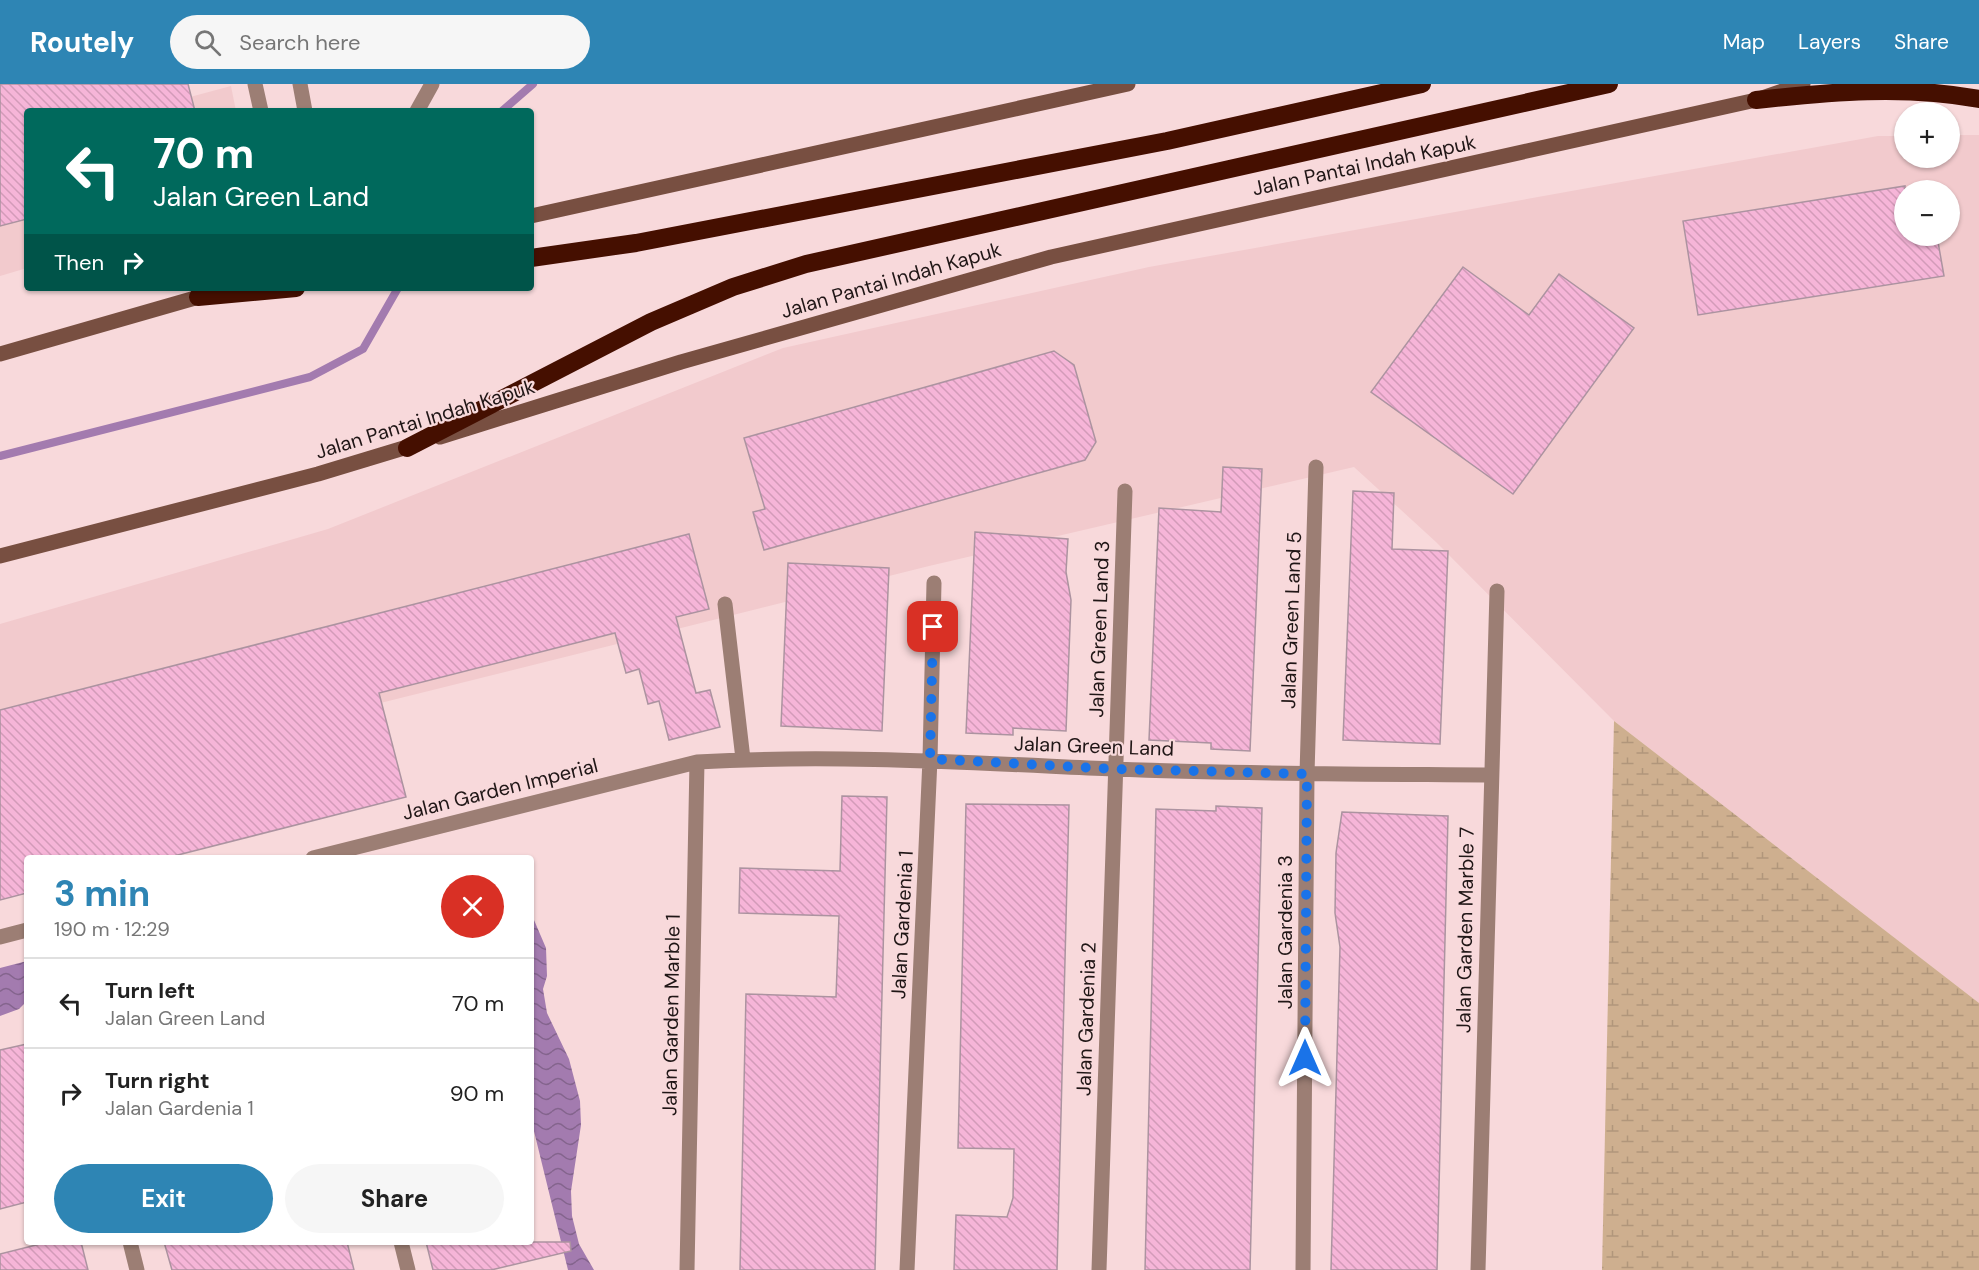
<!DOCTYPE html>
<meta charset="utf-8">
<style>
body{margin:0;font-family:"DM Sans",sans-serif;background:#f6f6f6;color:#222;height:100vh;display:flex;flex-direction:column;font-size:22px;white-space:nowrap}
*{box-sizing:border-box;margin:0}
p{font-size:20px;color:#767676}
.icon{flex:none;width:33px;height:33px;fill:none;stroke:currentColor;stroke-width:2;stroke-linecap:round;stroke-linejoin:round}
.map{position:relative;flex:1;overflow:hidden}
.details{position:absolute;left:24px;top:771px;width:510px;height:390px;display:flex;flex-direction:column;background:#fff;border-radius:6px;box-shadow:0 2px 4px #0004}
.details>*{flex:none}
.banner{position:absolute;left:24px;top:24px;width:510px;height:183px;border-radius:6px;box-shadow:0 2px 4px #0004;background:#00695c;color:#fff;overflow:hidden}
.tools{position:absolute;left:1894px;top:18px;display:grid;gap:12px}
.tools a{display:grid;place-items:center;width:66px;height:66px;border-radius:50%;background:#fff;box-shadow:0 2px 4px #0004;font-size:30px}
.pin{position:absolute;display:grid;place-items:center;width:51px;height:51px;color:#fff;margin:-26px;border-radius:12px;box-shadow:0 3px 9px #0006}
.me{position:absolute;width:66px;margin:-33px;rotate:0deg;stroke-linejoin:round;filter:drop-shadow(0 0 4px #0008)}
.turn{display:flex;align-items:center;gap:21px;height:126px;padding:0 30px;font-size:27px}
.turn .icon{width:78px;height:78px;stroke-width:2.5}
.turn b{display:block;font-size:42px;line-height:51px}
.then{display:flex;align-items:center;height:57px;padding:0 30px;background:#0003;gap:12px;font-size:22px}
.round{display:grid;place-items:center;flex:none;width:63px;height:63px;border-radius:32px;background:#f6f6f6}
.headline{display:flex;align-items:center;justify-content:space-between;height:102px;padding:0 30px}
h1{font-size:36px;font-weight:700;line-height:45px;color:#2e85b4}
.button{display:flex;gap:12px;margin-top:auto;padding:12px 30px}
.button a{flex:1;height:69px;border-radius:36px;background:#2e85b4;color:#fff;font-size:24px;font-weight:700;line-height:69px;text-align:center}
.button a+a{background:#f6f6f6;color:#222}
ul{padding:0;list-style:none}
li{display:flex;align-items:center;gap:18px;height:90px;padding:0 30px;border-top:2px solid #e0e0e0}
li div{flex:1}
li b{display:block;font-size:22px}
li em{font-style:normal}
header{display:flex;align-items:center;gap:36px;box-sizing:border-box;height:84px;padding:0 30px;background:#2e85b4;color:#fff}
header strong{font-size:28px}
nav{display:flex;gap:33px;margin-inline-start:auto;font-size:21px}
.search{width:420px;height:54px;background:#f6f6f6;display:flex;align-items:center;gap:15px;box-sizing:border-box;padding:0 21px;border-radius:33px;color:#767676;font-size:22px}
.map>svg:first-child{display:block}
.built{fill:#f2cacd;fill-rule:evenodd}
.wetland{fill:url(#wetland-marsh)}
.water{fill:url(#water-waves)}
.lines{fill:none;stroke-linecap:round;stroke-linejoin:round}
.stream{stroke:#a37baf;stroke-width:8}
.building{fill:url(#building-back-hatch);stroke:#ac93a0;stroke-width:1.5}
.street{stroke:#9c7e74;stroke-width:15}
.secondary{stroke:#784f41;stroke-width:15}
.highway{stroke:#450f00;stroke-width:18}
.route{stroke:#1a73e8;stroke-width:10;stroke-dasharray:0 18}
.labels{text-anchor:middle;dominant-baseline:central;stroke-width:4.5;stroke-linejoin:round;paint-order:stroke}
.street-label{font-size:20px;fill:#201616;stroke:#f8d9db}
</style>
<header>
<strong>Routely</strong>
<div class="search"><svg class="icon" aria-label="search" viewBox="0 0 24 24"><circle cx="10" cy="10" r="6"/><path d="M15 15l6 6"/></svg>Search here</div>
<nav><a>Map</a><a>Layers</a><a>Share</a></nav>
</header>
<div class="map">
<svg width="1979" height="1186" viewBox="0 0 1979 1186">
<defs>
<pattern id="wetland-marsh" width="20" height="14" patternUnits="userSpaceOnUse" patternTransform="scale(1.5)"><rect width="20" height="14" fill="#ceaf8f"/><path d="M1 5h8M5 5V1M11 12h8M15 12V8" fill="none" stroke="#b1967b"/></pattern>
<pattern id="water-waves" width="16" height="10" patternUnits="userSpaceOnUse" patternTransform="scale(1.5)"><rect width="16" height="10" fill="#a37baf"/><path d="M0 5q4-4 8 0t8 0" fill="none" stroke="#84648d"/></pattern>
<pattern id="building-back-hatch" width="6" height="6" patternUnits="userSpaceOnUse" patternTransform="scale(1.5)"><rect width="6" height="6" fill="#f6b5d8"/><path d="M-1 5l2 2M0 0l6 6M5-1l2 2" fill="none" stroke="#d39bb9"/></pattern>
</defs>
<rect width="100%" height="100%" fill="#f8d9db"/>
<path class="built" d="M231,2L236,27H138Z
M1950,51H1979V919L1614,637L1436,458L1354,383L929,482L0,714V540L328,445L783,264L1149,183L1878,52H1905V74H1950ZM1905,106H1950V152H1905Z
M27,57V184L0,192V64Z"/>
<path class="wetland" d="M1614,637L1979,919V1186H1602Z"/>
<path class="water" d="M531,829L546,864L547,892L543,905L547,929L569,975L580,1017L581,1041L571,1107L572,1132L579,1160L594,1186H568L531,1035Z
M27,877V917L19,925L0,932V884Z"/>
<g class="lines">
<path class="stream" d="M502,27L533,0
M0,372L310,293L363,265L398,204"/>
</g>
<path class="building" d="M0,0H188L195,27H27V135L0,142Z
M1905,102V152H1937L1944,192L1698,231L1683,137Z
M1463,183L1529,231L1559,190L1634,244L1513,410L1371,308Z
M1054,267L1074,281L1096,358L1085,376L764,466L753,428L765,425L744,354Z
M1223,383L1262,385L1250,667L1211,665V659L1149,656L1159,424L1221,428Z
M1353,407L1394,409L1392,465L1448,467L1440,660L1343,656Z
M975,448L1068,455L1066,488L1071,516L1066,647L1013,644V651L966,649Z
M689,450L709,525L676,533L696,609L710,606L720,643L669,656L659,617L648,620L639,585L626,589L615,549L379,609L406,713L166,774H27V809L0,816V626Z
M788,479L889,484L882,647L781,642Z
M842,712L887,713L875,1186H740L746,910L836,913L839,832L739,829L740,784L840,787Z
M966,720L1069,721L1057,1186H954L956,1131L1007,1133L1013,1114L1014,1065L958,1064Z
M1216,722L1262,724L1250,1186H1145L1156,725L1216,727Z
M1342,728L1448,732L1437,1186H1331L1340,863L1335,829L1336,769Z
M27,960V1118L0,1125V966Z
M48,1158H81L88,1186H0V1170Z
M164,1158H347L354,1186H172Z
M426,1158H570L571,1167L491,1186H433Z"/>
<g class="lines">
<path class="street" d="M255,0L261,27
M300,0L305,27
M417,27L432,0
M725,520L743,675
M313,774L697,678C836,670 975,679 1114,685C1239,690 1365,690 1490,691
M0,853L27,846
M130,1158L137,1186
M401,1158L408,1186
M687,1186L697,678
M907,1186L930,675L934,499
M1099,1186L1125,407
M1303,1186L1307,690L1316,383
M1478,1186L1497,507"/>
<path class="secondary" d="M531,132L1128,0
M0,270L209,210
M440,353L681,278L1051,173L1756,16L1803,0
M0,472L318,390L417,360"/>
<path class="highway" d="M1756,16C1830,8 1905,1 1979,15
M531,174L636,159L1167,57L1422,0
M198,213L296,204
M407,364L651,238L733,203L806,180L1609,0"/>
</g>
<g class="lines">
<path class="route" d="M933,543L930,675L1115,685L1307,690L1305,974"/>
</g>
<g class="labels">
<g class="street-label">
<text transform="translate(1364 81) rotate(-12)">Jalan Pantai Indah Kapuk</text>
<text transform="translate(891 196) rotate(-16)">Jalan Pantai Indah Kapuk</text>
<text transform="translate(425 335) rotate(-17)">Jalan Pantai Indah Kapuk</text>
<text transform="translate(1291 536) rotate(-88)">Jalan Green Land 5</text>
<text transform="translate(1099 545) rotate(-88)">Jalan Green Land 3</text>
<text transform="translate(1094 662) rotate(2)">Jalan Green Land</text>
<text transform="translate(500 705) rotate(-14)">Jalan Garden Imperial</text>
<text transform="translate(902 841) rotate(-87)">Jalan Gardenia 1</text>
<text transform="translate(1465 846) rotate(-89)">Jalan Garden Marble 7</text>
<text transform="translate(1285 848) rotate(-90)">Jalan Gardenia 3</text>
<text transform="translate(671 931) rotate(-89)">Jalan Garden Marble 1</text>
<text transform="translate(1086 935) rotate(-88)">Jalan Gardenia 2</text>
</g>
</g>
</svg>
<div class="tools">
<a>+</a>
<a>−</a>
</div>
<div class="pin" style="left:933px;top:543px;background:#d93025"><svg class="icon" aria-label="arrive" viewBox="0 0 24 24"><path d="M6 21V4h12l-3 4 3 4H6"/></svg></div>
<svg class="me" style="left:1305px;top:974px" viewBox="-20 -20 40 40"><path d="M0-17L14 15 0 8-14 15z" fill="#1a73e8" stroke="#fff" stroke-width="4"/></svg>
<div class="banner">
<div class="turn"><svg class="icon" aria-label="left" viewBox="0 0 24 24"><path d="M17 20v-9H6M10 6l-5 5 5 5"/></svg><div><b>70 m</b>Jalan Green Land</div></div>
<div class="then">Then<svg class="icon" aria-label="right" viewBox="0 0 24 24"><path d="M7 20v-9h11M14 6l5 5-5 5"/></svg></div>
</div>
<section class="details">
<div class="headline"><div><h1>3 min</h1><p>190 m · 12:29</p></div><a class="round" style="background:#d93025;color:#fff"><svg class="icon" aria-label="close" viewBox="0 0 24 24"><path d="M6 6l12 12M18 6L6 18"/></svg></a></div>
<ul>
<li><svg class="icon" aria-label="left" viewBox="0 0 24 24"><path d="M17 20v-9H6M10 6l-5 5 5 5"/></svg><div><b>Turn left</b><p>Jalan Green Land</p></div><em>70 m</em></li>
<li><svg class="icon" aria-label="right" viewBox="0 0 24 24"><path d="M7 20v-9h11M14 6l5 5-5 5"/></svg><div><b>Turn right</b><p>Jalan Gardenia 1</p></div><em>90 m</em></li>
</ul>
<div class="button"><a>Exit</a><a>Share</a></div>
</section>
</div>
